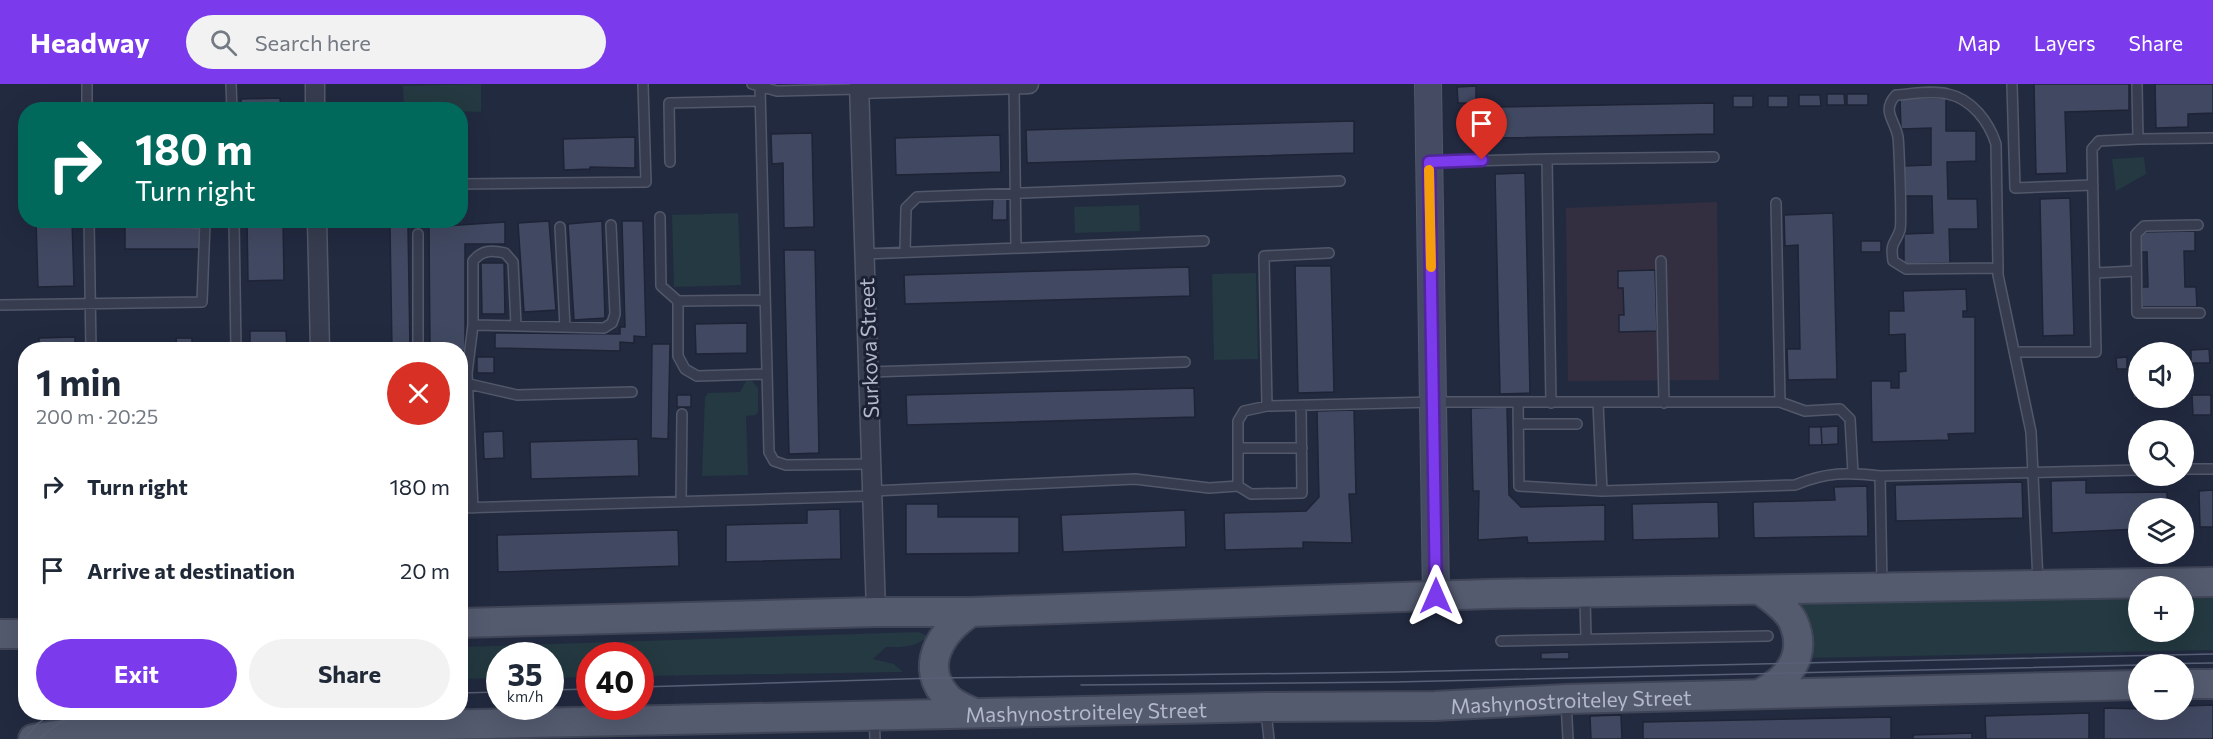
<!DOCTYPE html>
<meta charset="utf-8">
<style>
body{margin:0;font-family:Commissioner,sans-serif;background:#f2f2f3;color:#1f2937;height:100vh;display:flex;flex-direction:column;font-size:22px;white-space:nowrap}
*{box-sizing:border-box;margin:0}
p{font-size:20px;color:#747a83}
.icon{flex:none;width:33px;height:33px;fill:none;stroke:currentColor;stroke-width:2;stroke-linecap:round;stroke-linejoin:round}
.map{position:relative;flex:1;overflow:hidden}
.details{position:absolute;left:18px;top:258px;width:450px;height:378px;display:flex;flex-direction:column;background:#fff;border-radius:24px;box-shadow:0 6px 24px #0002}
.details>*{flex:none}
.hud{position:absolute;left:18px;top:18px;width:450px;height:126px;border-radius:24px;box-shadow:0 6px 24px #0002;background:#00695c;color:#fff;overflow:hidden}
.tools{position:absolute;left:2128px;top:258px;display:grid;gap:12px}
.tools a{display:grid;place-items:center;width:66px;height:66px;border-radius:50%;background:#fff;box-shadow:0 6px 24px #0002;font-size:30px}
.speed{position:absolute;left:486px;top:558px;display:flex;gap:12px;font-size:30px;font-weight:700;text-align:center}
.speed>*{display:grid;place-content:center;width:78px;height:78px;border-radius:50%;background:#fff;box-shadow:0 6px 24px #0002;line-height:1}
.speed small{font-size:15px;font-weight:400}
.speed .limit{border:9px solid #d22;background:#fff;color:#111}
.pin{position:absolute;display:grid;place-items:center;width:51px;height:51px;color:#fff;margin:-62px -26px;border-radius:50% 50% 50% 0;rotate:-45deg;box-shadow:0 0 6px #0007}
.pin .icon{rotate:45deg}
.me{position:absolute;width:66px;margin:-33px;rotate:0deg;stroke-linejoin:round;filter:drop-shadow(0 0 4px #0008)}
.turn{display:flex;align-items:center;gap:21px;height:126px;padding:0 18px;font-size:27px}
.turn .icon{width:78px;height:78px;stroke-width:2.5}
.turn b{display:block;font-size:42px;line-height:51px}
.round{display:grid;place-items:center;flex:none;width:63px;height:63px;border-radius:32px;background:#f2f2f3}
.headline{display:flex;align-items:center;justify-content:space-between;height:102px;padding:0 18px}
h1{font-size:36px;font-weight:700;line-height:45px}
.cta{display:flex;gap:12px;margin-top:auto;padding:12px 18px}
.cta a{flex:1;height:69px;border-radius:36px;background:#7c3aed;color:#fff;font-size:24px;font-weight:700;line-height:69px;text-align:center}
.cta a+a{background:#f2f2f3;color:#1f2937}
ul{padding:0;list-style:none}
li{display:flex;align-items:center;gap:18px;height:84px;padding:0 18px}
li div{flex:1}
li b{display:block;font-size:22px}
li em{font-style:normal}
header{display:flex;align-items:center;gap:36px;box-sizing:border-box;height:84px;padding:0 30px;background:#7c3aed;color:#fff}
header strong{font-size:28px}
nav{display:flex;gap:33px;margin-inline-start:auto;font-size:21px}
.search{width:420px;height:54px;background:#f2f2f3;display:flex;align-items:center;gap:15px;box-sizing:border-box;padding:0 21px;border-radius:33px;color:#747a83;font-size:22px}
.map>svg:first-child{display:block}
.medical{fill:#342f40}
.green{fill:#243941}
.building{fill:#414962;stroke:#1e2436;stroke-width:1.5}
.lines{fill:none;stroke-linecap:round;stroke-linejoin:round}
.lane-casing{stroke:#52586a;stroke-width:12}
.street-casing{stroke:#52586a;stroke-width:21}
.secondary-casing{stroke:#52586a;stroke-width:28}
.primary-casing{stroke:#404658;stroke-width:32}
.lane{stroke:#373d4f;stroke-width:9}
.street{stroke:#373d4f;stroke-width:18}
.secondary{stroke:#444b63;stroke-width:26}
.primary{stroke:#545b6f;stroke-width:28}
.tram{stroke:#586077;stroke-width:1.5}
.route-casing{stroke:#51269a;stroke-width:15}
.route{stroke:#7c3aed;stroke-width:10}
.slow{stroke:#f59e0b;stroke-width:10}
.labels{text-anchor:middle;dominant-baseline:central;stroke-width:6;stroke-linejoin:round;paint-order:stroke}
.street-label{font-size:21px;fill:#b3b8ca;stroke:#1c2234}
</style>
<header>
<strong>Headway</strong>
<div class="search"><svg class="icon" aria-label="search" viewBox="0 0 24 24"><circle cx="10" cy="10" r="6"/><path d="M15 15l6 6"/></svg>Search here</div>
<nav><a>Map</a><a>Layers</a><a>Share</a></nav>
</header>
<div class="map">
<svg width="2213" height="655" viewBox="0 0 2213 655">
<rect width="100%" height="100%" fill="#222a40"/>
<path class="medical" d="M1717,118L1719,296L1568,297L1566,124Z"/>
<path class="green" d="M481,0V28L404,25L403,2Z
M2144,73L2146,90L2116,107L2112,75Z
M1139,121L1140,147L1075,149L1074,123Z
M738,129L741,201L674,203L672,131Z
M1256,189L1258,275L1214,276L1212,190Z
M746,297H752L758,304V328L755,331L746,332L748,391L702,392L705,313L708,309L740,308Z
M2184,511H2213V566L1807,574L1795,520L2139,512V548H2184Z
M918,548L928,552C915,564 903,563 886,563L873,575L894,580L903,588L641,592L640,572H590L589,593L551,594L550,572H500L499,594L461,595V563Z"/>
<path class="building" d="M2034,0H2129V26L2065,28L2067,89L2036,90Z
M2155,0H2213V29L2188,30V43L2156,44Z
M1476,2V19H1458L1457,3Z
M1827,10H1844L1845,21H1827Z
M1847,10H1868V21H1847Z
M1799,11H1820L1821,22H1799Z
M1733,12H1753V23H1733Z
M1768,12H1788V23H1768Z
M280,14L281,26H241V15Z
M1900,14H1946V47H1976V77L1947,78L1948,115H1977L1978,145H1949L1950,179L1904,180V150L1933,149L1932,112H1903L1902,82L1931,81V44L1901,45Z
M1714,19V50L1493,54V23Z
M1470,27L1476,40L1470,51L1465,40Z
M1354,37V69L1027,79L1026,46Z
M812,49L814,143L784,144L783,79L772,80L771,50Z
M1000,51L1001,88L896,91L895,54Z
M635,53V84L590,83V85L564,86L563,55Z
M1525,89L1530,309L1500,310L1495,90Z
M993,113L1007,114V136H992Z
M2070,114L2074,251L2043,252L2040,115Z
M1833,129L1837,295L1788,296L1787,265H1800L1798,161L1785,162L1784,131Z
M36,136H72L74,202L38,203Z
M247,136H283L284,196L248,197Z
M549,137L556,226L524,228L518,139Z
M602,137L605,234L574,236L568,140Z
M622,137H643L646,253L634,252V259L620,258V267L495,264V249L620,250V243H625Z
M505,138V160H465V267L430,266L429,143Z
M390,142H408L410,266H392Z
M125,143L200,144V165H125Z
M2195,147V167H2184L2185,203H2196L2197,223H2142V203H2148L2147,168H2141V148Z
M1861,157H1881V168H1861Z
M784,166H815L819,369L789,370Z
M481,179H504L505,230H482Z
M1295,182H1331L1334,308L1298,309Z
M1189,183L1190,212L905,220L904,191Z
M1655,186L1657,247L1619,248V231H1624L1623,204H1618V187Z
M1966,205L1967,227H1963V233H1975V349L1948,350L1949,356L1872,358L1871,297H1891V304H1899V288L1906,287L1905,250L1889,251V227H1904L1903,207Z
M747,239V269L696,270L695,240Z
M250,247H286L287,266H250Z
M75,253V266H39V254Z
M176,254H192V266H177Z
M652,260H670L668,355L651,354Z
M2209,265L2210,279H2191V266Z
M477,273H494V289H477Z
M2127,273V285H2117L2116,274Z
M2133,295H2139L2141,314H2133Z
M1194,304L1195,333L907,341L906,311Z
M677,311H691V323H677Z
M2192,311H2211V331H2193Z
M1507,323L1509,411L1521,423L1605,421V457L1528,459L1527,453L1478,456L1479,407H1473L1471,324Z
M1354,326L1356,410H1349L1352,459L1303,458V464L1225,466L1224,429L1306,427L1319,413L1317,327Z
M1838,342V360L1822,361L1821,343Z
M1809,343H1821L1822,361H1809Z
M503,347L504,374L484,375L483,348Z
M638,355L639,392L531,395L530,358Z
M2086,396V409L2167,408V424H2139V445L2052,449L2051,397Z
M2022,398L2023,434L1896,437L1895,401Z
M1867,402L1868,452L1754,454L1753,418L1835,416L1834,403Z
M2213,406V443H2200L2199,407Z
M1718,418L1719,454L1633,456L1632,420Z
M906,420H938V433H1019V469L906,470Z
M840,425L841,475L726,478V441L807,439V426Z
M1185,426L1186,463L1063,468L1061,431Z
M678,446L679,482L498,488L497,451Z
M460,447H463L464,484H460Z
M1569,568V575H1541V569Z
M2213,621V655H2104V624L2184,626V622Z
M2089,629V655H1986L1985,632Z
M1621,631L1622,655H1591L1590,632Z
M1891,633V655H1643V638Z
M1972,649V655H1913V651Z"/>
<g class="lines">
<defs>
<path id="lane" d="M87,0V26
M231,0L232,26
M752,0L777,7L859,5
M2012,0L2015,104L2093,101
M1014,1L1016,164
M760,4L769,368L774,377L786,381L872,380
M2138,55L2213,54
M670,78L669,19L760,17
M1430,78L1547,75
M460,100L646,98L643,0
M1776,119L1780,318
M660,133L661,202L678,217
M89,136L91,266
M234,136L236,266
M2198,141L2144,142L2136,150L2137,229H2200
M560,143L565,243
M418,150V266
M905,168L906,124L917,113L1340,97
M864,170L1204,157
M1661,177L1664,319
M1998,184L1906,185L1893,177C1890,157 1895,161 1900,146C1902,140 1899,62 1898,53C1895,36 1881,27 1896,11C1911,10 1933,6 1948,10C1972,15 1989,38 1996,60L1998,184V191L2031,348L2038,497
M2096,189L2135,187
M765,216L678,217V272L685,285L697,292L767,290
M0,221L202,218L205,139L134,138
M473,241L604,244L612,239L615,230L611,141
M2014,268H2096L2092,65L2099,57L2138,55L2137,0
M869,288L1185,278
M469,300L517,311L632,308
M1518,318L1519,402L1602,407
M1551,319L1547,75L1714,73
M1598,319L1602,407L1795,401C1826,388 1848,388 1880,392L2139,386
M1267,322L1264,172L1329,169
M1518,340H1577
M1239,364H1302
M2184,385H2213
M1880,392L1882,500
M1238,402V337L1244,327L1267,322L1434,318H1780L1805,327L1840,325L1850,335L1853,389
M873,407L1135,395L1209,404L1238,402L1251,410L1302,409L1301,322
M681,418L682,330
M460,424L873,412
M473,424L467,289L473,241V177C482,166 491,166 505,169L513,178L516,241
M1585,513L1586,555
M1501,557L1768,552
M1566,617L1568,655
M1266,628L1269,655
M874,633L875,655"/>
<path id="street" d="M315,0V26
M859,0L876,528
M859,5L1029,0
M317,136L320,266"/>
<path id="secondary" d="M1428,0L1436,512"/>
<g id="primary">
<path d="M971,528C941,547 917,584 949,615C955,621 966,625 974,629"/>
<path d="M460,539L876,528H971L1488,510L2213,498"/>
<path d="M0,550H26"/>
<path d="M2184,600H2213"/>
<path d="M1761,609C1789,595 1808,571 1793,537C1787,525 1774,516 1763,508"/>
<path id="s1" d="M33,655L86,646L435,641L1266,623L1435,622L1566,615L2139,601"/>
</g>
</defs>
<use href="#lane" class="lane-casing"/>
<use href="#street" class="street-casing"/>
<use href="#secondary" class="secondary-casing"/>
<use href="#primary" class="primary-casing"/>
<use href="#lane" class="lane"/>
<use href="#street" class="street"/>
<use href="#secondary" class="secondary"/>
<use href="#primary" class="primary"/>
<path class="tram" d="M2144,580L2213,579
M1081,601L1395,598L2139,581
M640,603L936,594L1395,588L2213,570
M550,606L590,605
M460,609L500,608
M25,655L36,641L53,628
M40,655C55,639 73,630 94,628"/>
</g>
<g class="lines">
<defs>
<path id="route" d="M1436,512L1429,78L1482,76"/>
</defs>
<use href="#route" class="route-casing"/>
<use href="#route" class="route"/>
<path class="slow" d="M1429,86L1431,183"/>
</g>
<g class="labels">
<g class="street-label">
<text transform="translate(868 264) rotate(-92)">Surkova Street</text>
<text stroke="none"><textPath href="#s1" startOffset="1539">Mashynostroiteley Street</textPath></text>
<text stroke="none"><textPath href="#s1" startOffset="1054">Mashynostroiteley Street</textPath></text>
</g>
</g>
</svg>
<div class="tools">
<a><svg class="icon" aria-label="sound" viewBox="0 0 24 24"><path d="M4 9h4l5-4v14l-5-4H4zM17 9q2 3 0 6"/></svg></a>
<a><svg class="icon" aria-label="search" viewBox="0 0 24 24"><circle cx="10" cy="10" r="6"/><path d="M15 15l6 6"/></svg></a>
<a><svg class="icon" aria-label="layers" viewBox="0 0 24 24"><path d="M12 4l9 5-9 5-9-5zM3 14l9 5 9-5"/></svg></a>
<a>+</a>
<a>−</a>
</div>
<div class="speed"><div>35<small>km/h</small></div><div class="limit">40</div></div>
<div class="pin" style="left:1482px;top:76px;background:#d93025"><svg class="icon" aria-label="arrive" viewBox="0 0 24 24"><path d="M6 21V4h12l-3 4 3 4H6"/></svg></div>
<svg class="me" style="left:1436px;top:512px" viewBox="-20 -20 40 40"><path d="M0-17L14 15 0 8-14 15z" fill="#7c3aed" stroke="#fff" stroke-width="4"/></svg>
<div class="hud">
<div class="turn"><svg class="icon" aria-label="right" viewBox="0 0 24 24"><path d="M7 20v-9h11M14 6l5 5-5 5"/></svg><div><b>180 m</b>Turn right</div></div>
</div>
<section class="details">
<div class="headline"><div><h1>1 min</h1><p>200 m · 20:25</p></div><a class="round" style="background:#d93025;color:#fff"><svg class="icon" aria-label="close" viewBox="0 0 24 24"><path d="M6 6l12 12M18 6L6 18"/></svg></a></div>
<ul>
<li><svg class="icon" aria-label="right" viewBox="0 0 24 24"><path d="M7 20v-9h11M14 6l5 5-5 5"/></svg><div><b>Turn right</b></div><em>180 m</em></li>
<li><svg class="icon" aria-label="arrive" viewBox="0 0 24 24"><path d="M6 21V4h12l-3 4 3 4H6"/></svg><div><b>Arrive at destination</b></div><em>20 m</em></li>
</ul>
<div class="cta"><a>Exit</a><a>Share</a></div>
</section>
</div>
